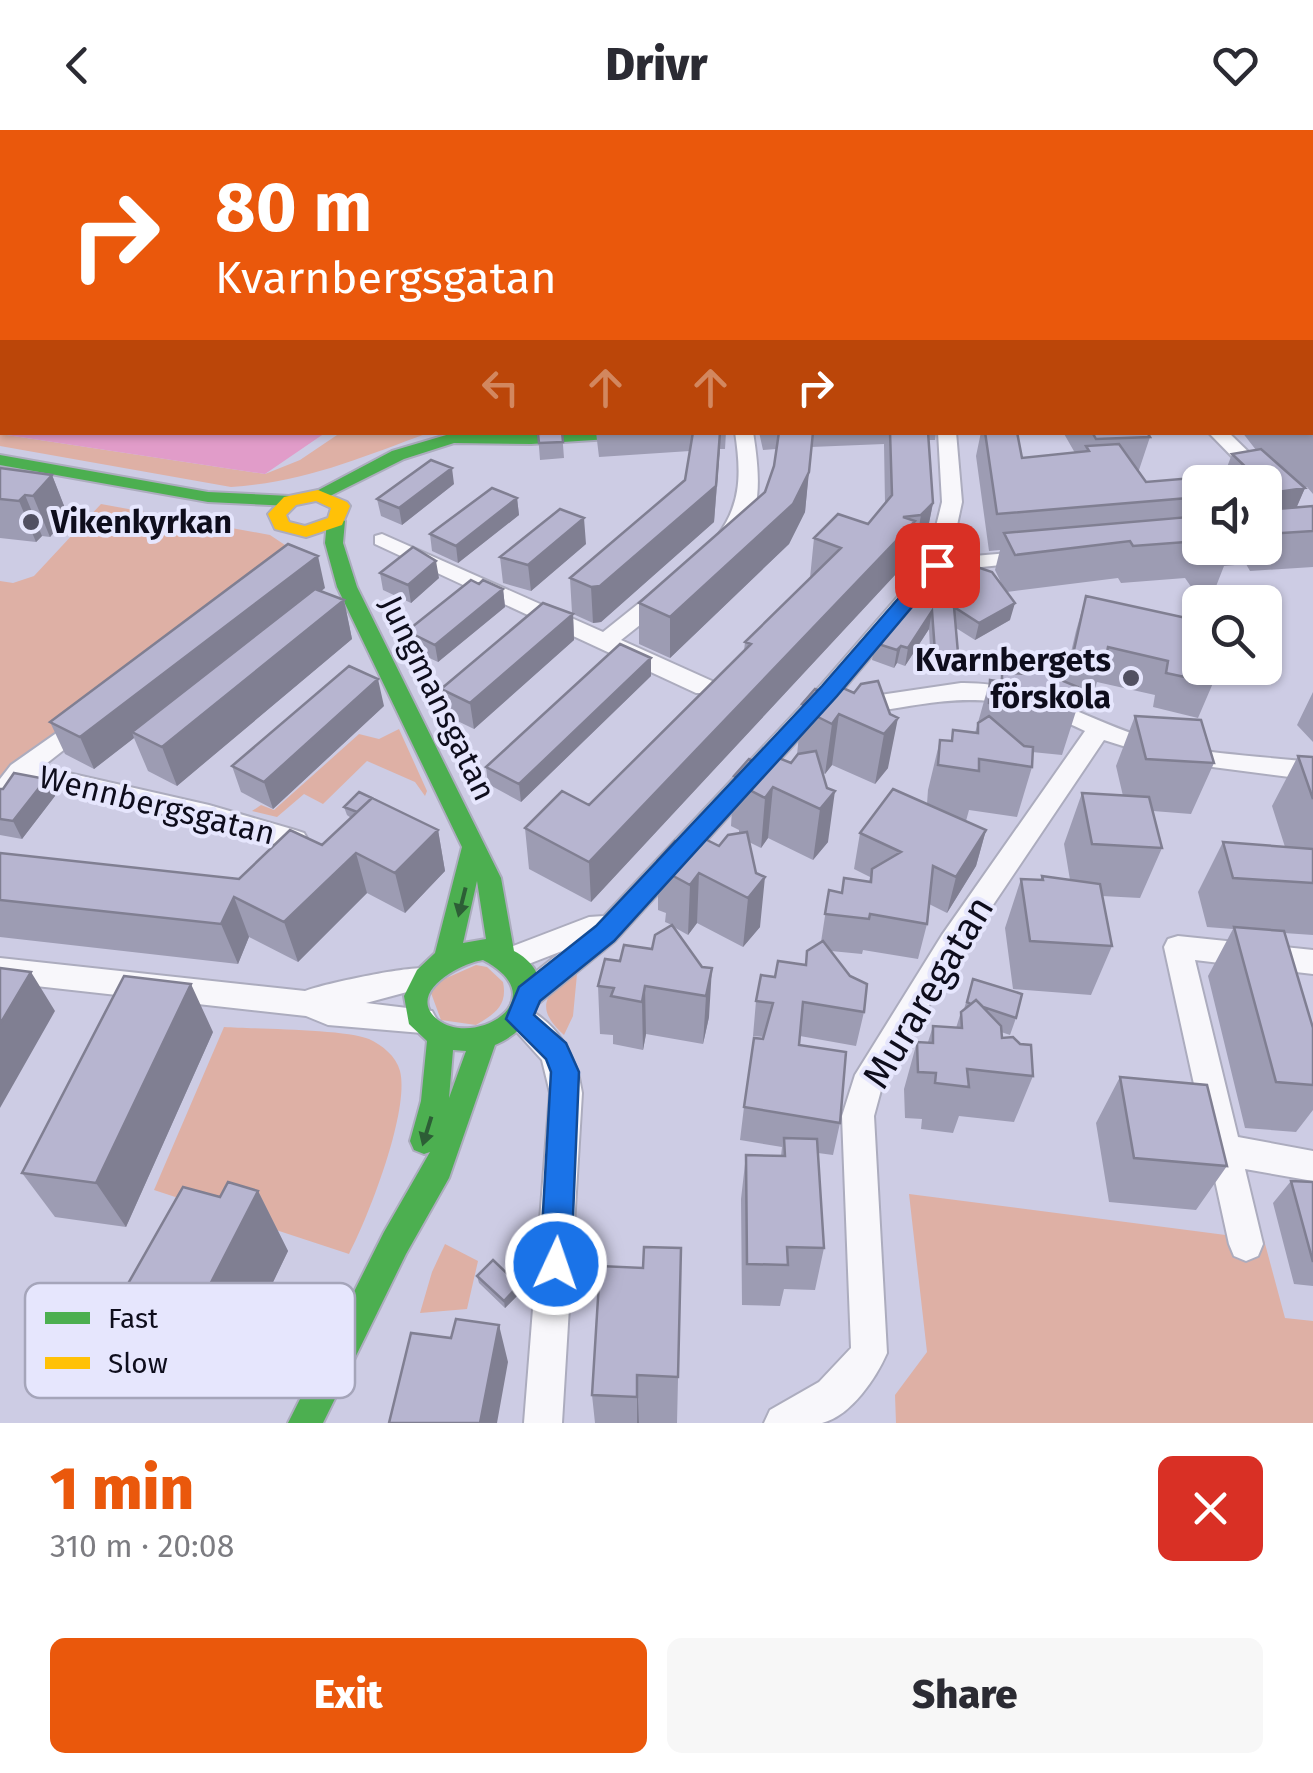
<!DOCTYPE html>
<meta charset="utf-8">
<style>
body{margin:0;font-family:"Fira Sans",sans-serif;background:#f7f7f7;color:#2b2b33;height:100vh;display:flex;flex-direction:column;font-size:38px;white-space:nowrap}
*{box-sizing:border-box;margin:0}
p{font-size:32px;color:#7c7c81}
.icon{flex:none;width:55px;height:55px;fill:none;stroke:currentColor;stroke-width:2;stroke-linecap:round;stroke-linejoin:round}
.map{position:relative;height:1293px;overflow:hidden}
.details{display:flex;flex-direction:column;background:#fff;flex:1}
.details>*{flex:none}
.top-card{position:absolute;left:0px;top:0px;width:1315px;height:305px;box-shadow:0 2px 8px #0004;background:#ea580c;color:#fff;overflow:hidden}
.buttons{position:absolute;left:1182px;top:335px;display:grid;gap:20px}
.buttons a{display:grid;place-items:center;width:100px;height:100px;border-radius:15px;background:#fff;box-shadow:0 2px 8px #0004;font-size:50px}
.pin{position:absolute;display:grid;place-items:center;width:85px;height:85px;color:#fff;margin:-42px;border-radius:20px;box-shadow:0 5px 15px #0006}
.me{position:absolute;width:110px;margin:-55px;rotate:3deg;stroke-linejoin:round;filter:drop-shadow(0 0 8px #0008)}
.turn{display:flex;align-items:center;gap:35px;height:210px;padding:0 50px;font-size:45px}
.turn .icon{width:130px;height:130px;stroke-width:2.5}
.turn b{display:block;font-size:70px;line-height:85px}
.lanes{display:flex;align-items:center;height:95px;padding:0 50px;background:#0003;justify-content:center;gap:50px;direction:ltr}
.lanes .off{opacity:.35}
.round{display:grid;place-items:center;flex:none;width:105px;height:105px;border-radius:15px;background:#f7f7f7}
.summary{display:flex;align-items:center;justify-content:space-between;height:170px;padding:0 50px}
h1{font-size:60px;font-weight:800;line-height:75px;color:#ea580c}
.cta{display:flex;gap:20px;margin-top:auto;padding:20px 50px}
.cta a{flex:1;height:115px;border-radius:15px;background:#ea580c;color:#fff;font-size:40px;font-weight:800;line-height:115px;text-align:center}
.cta a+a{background:#f7f7f7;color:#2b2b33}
header{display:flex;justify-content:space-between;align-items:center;height:130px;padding:0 50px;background:#fff;font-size:45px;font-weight:800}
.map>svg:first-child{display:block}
.green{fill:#deb0a5}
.water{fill:#e19cc9}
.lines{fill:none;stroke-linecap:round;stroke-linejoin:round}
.street-casing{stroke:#acacbe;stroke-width:4}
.fast-casing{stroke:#acacbe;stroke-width:4}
.slow-casing{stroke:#acacbe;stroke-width:4}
.street{fill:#f8f7fb;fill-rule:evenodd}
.fast{fill:#4caf50;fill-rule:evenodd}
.slow{fill:#ffc107;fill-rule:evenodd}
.wall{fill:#9d9cb3;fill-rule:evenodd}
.shaded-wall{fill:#807f92}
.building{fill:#b7b5d0;stroke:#807f92;stroke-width:2.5}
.oneway{fill:#2d5e36}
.route{fill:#1a73e8;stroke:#114b97;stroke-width:2.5}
.poi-dot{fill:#515062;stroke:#e6e6fd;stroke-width:4}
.labels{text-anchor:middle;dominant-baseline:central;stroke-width:8;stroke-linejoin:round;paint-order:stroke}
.poi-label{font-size:32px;font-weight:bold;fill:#0e0d1c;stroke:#e6e6fd;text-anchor:start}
.street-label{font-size:32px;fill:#0e0d1c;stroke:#e6e6fd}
.near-street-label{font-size:38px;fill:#0e0d1c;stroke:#e6e6fd}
.key{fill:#e6e6fd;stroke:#a5a5ba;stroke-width:2.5}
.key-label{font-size:28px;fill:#0e0d1c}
</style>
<header><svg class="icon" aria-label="back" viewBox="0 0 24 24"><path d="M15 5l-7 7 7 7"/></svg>Drivr<svg class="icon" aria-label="heart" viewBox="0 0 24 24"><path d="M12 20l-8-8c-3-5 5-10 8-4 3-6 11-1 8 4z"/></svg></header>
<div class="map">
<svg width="1313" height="1293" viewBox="0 0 1313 1293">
<rect width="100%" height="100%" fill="#cdcce4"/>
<path class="green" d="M340,303H428C360,328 305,352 231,357L0,316V304L265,344L300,330Z
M101,374L270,405L306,429L0,650V451L13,453L34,446Z
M399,599L427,661L425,666L415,652L367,631L323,674L304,664L277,687L252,681L261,675L274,680L359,604L379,609Z
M476,835L487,837L503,852C508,876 494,884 476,895L441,890L431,863L435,853Z
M573,840L577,844L573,886L564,905C532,876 548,864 573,840Z
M224,897C255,899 345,899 369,909C382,915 396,926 400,941C410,981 368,1088 349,1124L154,1060Z
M909,1064L1264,1110L1285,1188L1313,1191V1293H896L895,1265L927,1222Z
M445,1114L478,1131L467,1179L420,1183L432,1142Z"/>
<path class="water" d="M24,0H698L19,2Z
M2,11V302L325,303L265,344L0,304Z"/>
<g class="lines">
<defs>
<path id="street" d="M735,302H753C758,333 768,399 728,411L718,405C742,373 741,341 735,302Z
M938,302H956L962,372L950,428L1032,421L1042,427L1039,431L943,441L837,567L615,811L539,873L529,876L519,873L514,864L519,855L562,821L513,840L503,836L499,828L503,820L589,787L604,786L821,555L927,433L942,372Z
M1208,302H1228L1267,340V348H1253Z
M382,404L603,502L658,458H674L677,463L674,468L621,510L712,551L716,557L712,563H696L375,414V406Z
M961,553C1033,552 1085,590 1152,610C1204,625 1260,626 1313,632V650L1174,632L1104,610L962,821L884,949L874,986L887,1223C876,1248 851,1286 822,1293C805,1293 782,1293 764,1293L770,1280L819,1252L851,1218L842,986L855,945L942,805L1085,601C987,555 954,570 853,585L841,577L853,569Z
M85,583L93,585L97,591L93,597L42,637L209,675L295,700L304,703L308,710L304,717L295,720L209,695L26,651L9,674L0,676V649L11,635Z
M1178,806L1313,820V844L1195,830L1238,1007L1313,1021V1051L1245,1039L1263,1114L1258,1126L1246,1131L1234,1126L1229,1114L1164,817L1168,809Z
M0,828L305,861C323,854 418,833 433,839L437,847L433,855L366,873L432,881L437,890L432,899L422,903L328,895L306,886L0,852Z
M520,876C556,889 577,927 582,963L562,1293H524L550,963L542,930L505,889L510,880Z"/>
<path id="fast" d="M649,302L641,307L531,314L454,313L404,329L324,369L318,370L309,365L392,321L453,303Z
M0,325L208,362L290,366L299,371L290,376L208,372L0,335Z
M336,386L345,391L343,413L357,457L501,748L514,821C563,847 534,899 495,915L449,1048L406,1124L323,1293H288L384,1102L430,1022L424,1024L414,1020L410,1011L421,971L427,911L409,894L404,866L417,840L435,823L462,717L337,457L325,413L327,391ZM477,751L486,809L463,813ZM483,830C557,869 475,918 438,890C404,863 461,833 483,830ZM453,920L466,921L449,968Z"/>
<path id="slow" d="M1312,254H1313V264H1312Z
M318,360L347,372L350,376L342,395L306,407L275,399L268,384L284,367ZM316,371L331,378L328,388L305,396L289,392L286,385L296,375Z"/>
</defs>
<use href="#street" class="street-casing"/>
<use href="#fast" class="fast-casing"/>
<use href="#slow" class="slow-casing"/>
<use href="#street" class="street"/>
<use href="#fast" class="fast"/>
<use href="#slow" class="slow"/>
</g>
<path class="wall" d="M1262,0H1304L1300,2H1272Z
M1313,272V364L1307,357H1303L1305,358L1296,378L1313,376V437L1250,441L1246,434L1224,436L1215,459L1194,461L1185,448L1121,453L1118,448L1007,462L1010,490L975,510L956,498L958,523L954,541L931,539L929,499L905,536L897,533L894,538L872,530L875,513L950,428L1004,459L995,440L1000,420L989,421L976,326L981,302H1017L1022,328L1075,323L1063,302H1147L1150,307L1139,340H1137L1146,352L1224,345L1232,324L1256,320L1242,302H1312ZM1200,352H1265V418H1200Z
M562,302L564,328L540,330L538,304Z
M596,302H726L725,319H720L714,392L601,492L593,493L573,484L574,510L474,599L445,585L441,559L572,483L570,448L685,350L690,321L599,327Z
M759,302H936L935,310H928L933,373L925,413L914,425L909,426L908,431L591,772L529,739L525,698L589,675L744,521L745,512L810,448L814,408L868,394L885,373L884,314L811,317L805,382L789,414L670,528L639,514V473L765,362L774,336L776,319L763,320Z
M0,338L52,345L68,386L50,407L42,406L36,412L0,408Z
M454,354L402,395L381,386L377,369Z
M517,368L519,385L458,433L432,421L430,404Z
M586,414L531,461L503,453L500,427Z
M380,443L439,448L411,473L383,460Z
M479,454L503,459L505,477L438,532L410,519L407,501Z
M325,458L321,461L344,470L352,509L177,656L148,641L134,608L94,639L65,624L50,592Z
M1086,466L1213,553L1198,588L1153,577L1155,565L1097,552L1094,562L1078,558V575L1062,625L1032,622V637L1017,687L969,680L966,691L986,700L976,736L947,783L929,774L927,794L918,829L863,820L862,824L831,821L864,882L856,916L800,906L799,915L840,993L833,1025L818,1023L824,1118L815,1160L784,1159L780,1176L742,1175L741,1069L746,1025L781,1026L782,1017L740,1010L744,977L764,907L753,906L756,871L775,847L805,835L821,812L829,760L842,763L869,752L870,747L854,739L860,703L927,674L928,660L940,610L951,611L953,600L975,603L990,550L1000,552L1002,542L1022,544L1025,535L1064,552L1076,501Z
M651,528V546L521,672L488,654L486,637Z
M878,551L888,638L875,654L832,635L825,644L823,643L828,712L813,730L768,708L761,718L749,712L760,797L743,817L697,793L688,805L672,796L702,837L709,887L703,914L646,904L643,920L613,914V905L600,904L598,856L620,831L652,819L672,795L665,792L666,783L658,780V730L687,716H719L739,703V700L731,696L734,646L760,634L791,633L797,625L802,574L826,563H854Z
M1313,562V612L1297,595Z
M384,576L273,679L241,662L232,636Z
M1135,586L1214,633L1191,684L1153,681L1162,718L1140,768L1102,766L1112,816L1091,865L1013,859L1005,798L1021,749L1040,750L1042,746L1070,750L1064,714L1082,663L1123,666L1116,636Z
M1298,626L1313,627V805L1284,803L1313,898V980L1296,1002L1245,998L1208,846L1233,799L1207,797L1198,762L1223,712L1285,717L1272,676Z
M46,649L55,666L22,709L0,705V659Z
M344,677L438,700L445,741L405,783L367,763L298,832L249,807L238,834L0,807V723L239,749L322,715L351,688L347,685Z
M973,849L1016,888L1010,905L1001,902L1002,908L1033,946L1014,992L959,986L953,1003L921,999L922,989L905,988L904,959L917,912H928L933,896L956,898L961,882L964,879Z
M213,902L126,1097L55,1087L22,1043Z
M1120,947L1227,1036L1196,1080L1109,1072L1096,993Z
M1291,1051L1313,1052V1156L1294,1154L1273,1073Z
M258,1061L288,1121L238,1225L201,1214L192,1231L163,1221L121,1166L220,1067Z
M681,1118L677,1293H595L592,1265L643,1138Z
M477,1146L519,1155L521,1162L505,1178L479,1153Z"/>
<path class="shaded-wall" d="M721,302L714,392L601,492L593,493L591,457L716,356Z
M452,338L454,354L402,395L399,378Z
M809,342L805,382L789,414L670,528V487Z
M52,345L68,386L50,407L33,366Z
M1305,358L1289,395L1265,398L1277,362Z
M25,365L42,406L36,412L19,371Z
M517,368L519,385L458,433L456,416Z
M933,373L925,413L914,425L921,385Z
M584,388L586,414L531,461L528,435Z
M915,391L908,431L591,772L589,732Z
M318,426L325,458L138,605L132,602L134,608L94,639L80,607Z
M436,431L439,448L411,473L408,455Z
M503,459L505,477L438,532L435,515Z
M344,470L352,509L177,656L162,617Z
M1015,473L1010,490L975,510L979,493Z
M932,481L929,499L905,536L908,518Z
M573,484L574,510L474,599L470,573Z
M901,516L897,533L894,538L897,520Z
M651,528V546L521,672L519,654Z
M378,549L384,576L273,679L264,652Z
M839,584L832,635L825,644L832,594Z
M898,588L888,638L875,654L884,604Z
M46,649L55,666L22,709L13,691Z
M773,657L768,708L761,718L765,668Z
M835,661L828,712L813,730L820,679Z
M438,700L445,741L405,783L395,743Z
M986,700L976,736L947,783L956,747Z
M356,723L367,763L298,832L284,792Z
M699,743L697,793L688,805L690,755Z
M765,747L760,797L743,817L748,768Z
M234,767L249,807L238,834L221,794Z
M712,838L709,887L703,914L706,866Z
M31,842L55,881L0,978V894Z
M191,854L213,902L126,1097L96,1053Z
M645,856L646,904L643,920L642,872Z
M258,1061L288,1121L238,1225L202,1170Z
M519,1155L521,1162L505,1178L504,1171Z
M162,1158L201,1214L192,1231L152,1176Z
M499,1195L508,1232L497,1293H480Z
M637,1245L639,1293H637Z"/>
<path class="building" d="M877,0H1042L1040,2H874Z
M1052,0H1112L1110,2H1056Z
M1312,151L1313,152L1312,233Z
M562,302L563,312L539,313L538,304Z
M693,302H720L716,356L600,456L591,457L570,448L685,350Z
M779,302H813L809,342L793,374L670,487L639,473L765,362L774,336Z
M890,302H928L933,373L921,385L903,387L915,391L589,732L525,698L562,661L589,675L751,514L745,512L841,418L814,408L838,384L868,394L892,365Z
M985,302H1017L1022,328L1089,321L1086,316L1119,314L1146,352L1252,343L1232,324L1261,319L1305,358L1277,362L1278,379L1313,376V401L1266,404L1265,352H1200V367L997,384Z
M1092,302H1147L1150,307L1096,309Z
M431,330L452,338L399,378L377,369Z
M0,338L52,345L33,366L25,365L19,371L0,369Z
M492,358L517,368L456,416L430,404Z
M560,379L584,388L528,435L500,427Z
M1200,386V412L1199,411L1133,416L1130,411L1015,425L1004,403Z
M288,414L318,426L80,607L50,592Z
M413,417L436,431L408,455L380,443Z
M1204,418H1227L1230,422L1208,424Z
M950,428L992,442L1015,473L979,493L954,477L958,523L935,522L932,481L908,518L901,516L897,520L875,513Z
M471,450L479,454L483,450L503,459L435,515L407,501Z
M315,459L344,470L162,617L132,602Z
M1086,466L1200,491V538H1215L1213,553L1166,543L1168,531L1108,517L1106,527L1074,520Z
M543,473L573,484L470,573L441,559Z
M620,514L651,528L519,654L486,637Z
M1036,529L1063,551L1078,557V575L1028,568V579L989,573L990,550L1002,552V542L1025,544V535Z
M349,536L378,549L264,652L232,636Z
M878,551L890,584L898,588L884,604L839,584L832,594L810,583L814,579L802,574L815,559L826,563L834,554L854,563L861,554Z
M989,586L1024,616L1033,617L1032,637L979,629V641L938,635L940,610L952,611L953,600L978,603V593Z
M1135,586L1201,590L1214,633L1146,629Z
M816,621L827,658L835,661L820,679L773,657L765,668L742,656L747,651L734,646L749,629L760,634L769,624L791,633L798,624Z
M1298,626L1313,627V669Z
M14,643L46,649L13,691L0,689V659H3Z
M893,659L986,700L956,747L933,736L927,794L870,784L869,789L825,784L829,760L842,763L844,748L871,752L872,739L901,722L860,703Z
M359,662L372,668L357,682L344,677Z
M1082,663L1149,667L1162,718L1092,714Z
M372,668L438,700L395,743L356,723L284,792L234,767L221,794L0,770V723L239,749L290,700L322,715Z
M747,702L756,743L765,747L748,768L699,743L690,755L666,742L672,736L658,730L675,711L687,716L697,705L719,716L728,705Z
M1223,712L1313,719V753L1233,748Z
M1042,746L1100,754L1112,816L1030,811L1021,749L1043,750Z
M672,795L702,837L712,838L706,866L645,856L642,872L611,866L614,858L598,856L605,829L620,831L624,815L652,819L655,805Z
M1234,797L1284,801L1313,898V955L1276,952Z
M823,811L850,846L867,854L864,882L803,872L799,915L846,922L840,993L744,977L754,908L763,909L773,873L756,871L761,845L775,847L778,831L806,835L807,821Z
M0,838L31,842L0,894Z
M124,846L191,854L96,1053L22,1043Z
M973,849L1022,864L1016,888L983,877L976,870L971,874L967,872Z
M976,870L1001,896L1002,908L1013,907L1020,914L1031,915L1033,946L967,939L969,957L935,953L936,943L918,942L917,912L933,913V896L962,898L961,882Z
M1120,947L1207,955L1227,1036L1134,1028Z
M784,1008L817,1009L824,1118L787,1117L788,1135L747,1134L746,1025L785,1026Z
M1291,1051L1313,1052V1132Z
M228,1052L258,1061L202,1170L162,1158L152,1176L121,1166L183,1057L220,1067Z
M644,1117L681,1118L678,1247L637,1245V1267L592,1265L600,1136L643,1138Z
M493,1130L519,1155L504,1171L477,1146Z
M456,1189L499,1195L480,1293H389L411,1203L451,1208Z"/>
<defs><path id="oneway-solid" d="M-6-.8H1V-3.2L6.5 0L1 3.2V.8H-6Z" transform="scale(2.5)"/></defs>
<g class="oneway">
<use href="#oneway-solid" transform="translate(462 772) rotate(104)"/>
<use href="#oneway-solid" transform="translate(427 1001) rotate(107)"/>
</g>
<path class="route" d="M937,429L947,435L944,439L837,566L614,811L540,871L534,885L566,913L579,942L571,1134L567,1145L556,1149L545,1145L540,1134L551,942L546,929L506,889L519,857L596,796L822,556L931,431Z"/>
<g class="poi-dot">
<circle cx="31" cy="392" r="10"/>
<circle cx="1131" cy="548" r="10"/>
</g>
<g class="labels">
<g class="poi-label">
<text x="51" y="392">Vikenkyrkan</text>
<text x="1111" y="530" text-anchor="end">Kvarnbergets<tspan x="1111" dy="37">förskola</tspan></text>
</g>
<g class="street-label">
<text transform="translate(438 568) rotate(64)">Jungmansgatan</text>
<text transform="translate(157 675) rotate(14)">Wennbergsgatan</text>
</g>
<g class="near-street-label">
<text transform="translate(928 862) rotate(-59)">Muraregatan</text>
</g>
</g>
<rect x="25" y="1153" width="330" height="115" rx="15" class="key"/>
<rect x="45" y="1182" width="45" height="12" fill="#4caf50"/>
<rect x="45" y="1227" width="45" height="12" fill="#ffc107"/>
<g class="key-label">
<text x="108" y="1198">Fast</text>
<text x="108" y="1243">Slow</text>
</g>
</svg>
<div class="buttons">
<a><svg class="icon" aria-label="sound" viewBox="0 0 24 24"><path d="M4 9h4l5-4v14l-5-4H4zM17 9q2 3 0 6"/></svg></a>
<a><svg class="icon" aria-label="search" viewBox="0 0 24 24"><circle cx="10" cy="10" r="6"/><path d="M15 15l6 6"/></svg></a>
</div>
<div class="pin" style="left:937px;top:435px;background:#d93025"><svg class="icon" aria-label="arrive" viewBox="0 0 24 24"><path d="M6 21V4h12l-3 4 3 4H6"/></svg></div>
<svg class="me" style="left:556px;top:1134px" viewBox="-20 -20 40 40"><circle r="17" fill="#1a73e8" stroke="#fff" stroke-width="3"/><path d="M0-11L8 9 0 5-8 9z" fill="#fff"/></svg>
<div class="top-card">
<div class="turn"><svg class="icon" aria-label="right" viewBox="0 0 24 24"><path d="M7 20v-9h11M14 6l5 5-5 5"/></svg><div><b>80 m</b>Kvarnbergsgatan</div></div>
<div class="lanes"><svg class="icon off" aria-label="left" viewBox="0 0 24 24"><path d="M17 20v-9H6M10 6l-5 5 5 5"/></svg><svg class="icon off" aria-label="ahead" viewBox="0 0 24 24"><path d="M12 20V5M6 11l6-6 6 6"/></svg><svg class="icon off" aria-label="ahead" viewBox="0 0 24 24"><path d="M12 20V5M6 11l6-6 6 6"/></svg><svg class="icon" aria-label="right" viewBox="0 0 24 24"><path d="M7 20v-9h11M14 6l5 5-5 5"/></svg></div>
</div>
</div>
<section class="details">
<div class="summary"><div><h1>1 min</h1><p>310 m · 20:08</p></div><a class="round" style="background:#d93025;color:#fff"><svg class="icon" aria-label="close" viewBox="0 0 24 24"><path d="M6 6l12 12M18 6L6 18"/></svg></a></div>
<div class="cta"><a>Exit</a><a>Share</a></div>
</section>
